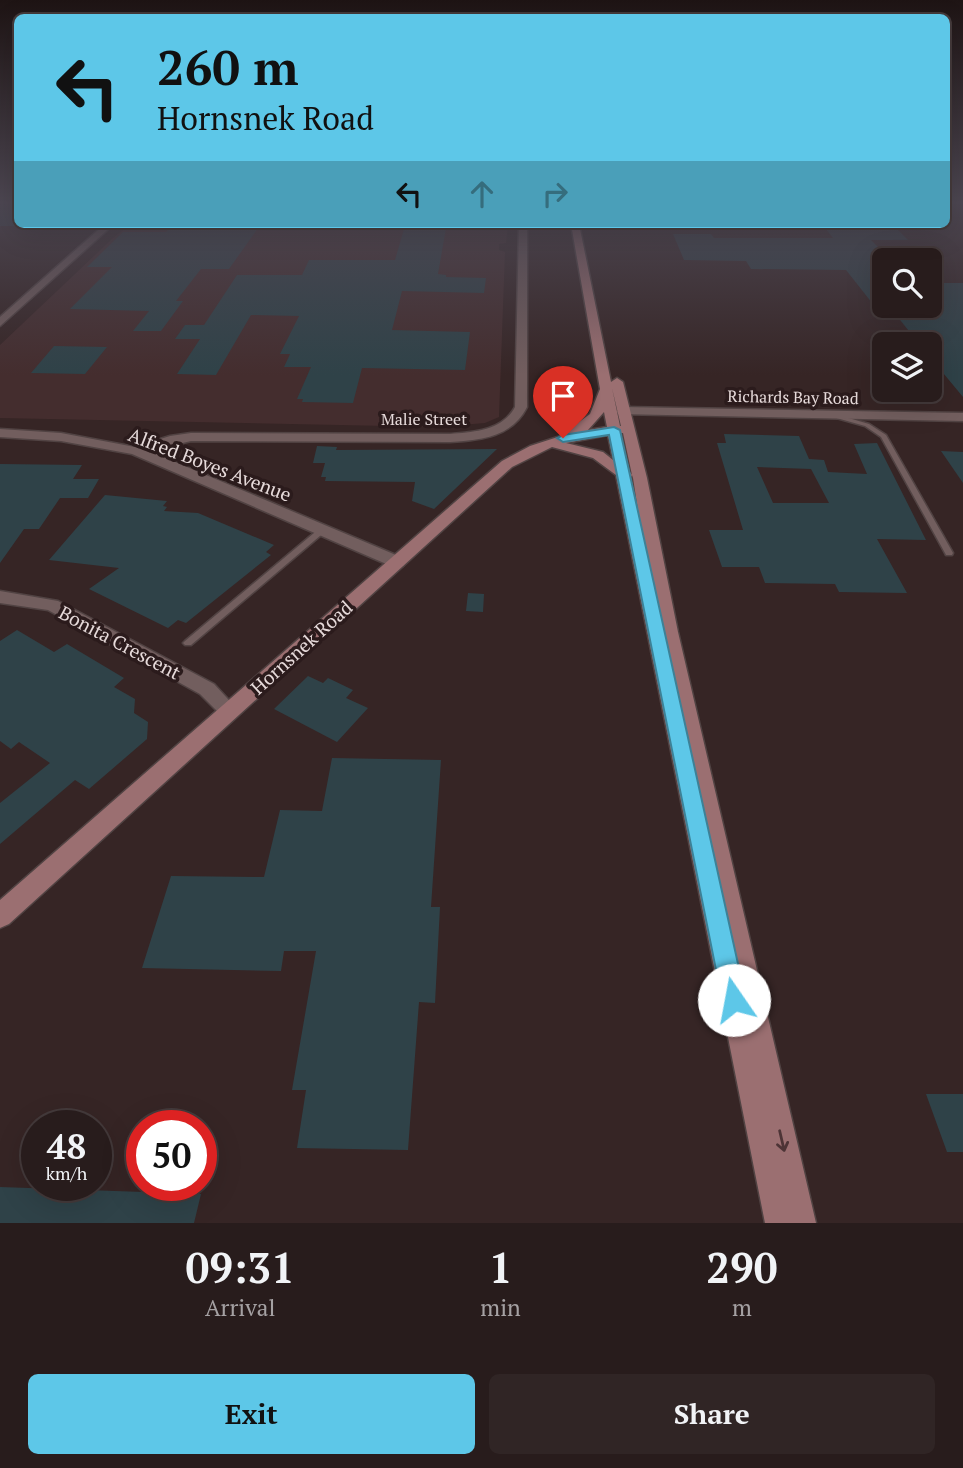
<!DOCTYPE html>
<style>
body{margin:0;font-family:"PT Serif",serif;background:#302525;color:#f1f3f6;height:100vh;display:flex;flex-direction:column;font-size:26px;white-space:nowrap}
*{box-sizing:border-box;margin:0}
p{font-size:23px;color:#a5a1a3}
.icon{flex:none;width:38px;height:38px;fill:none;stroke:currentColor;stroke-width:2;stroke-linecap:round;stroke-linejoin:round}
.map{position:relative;height:1223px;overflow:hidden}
.sheet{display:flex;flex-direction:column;background:#281c1c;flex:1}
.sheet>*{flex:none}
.guide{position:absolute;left:14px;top:14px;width:936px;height:214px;border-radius:10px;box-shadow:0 7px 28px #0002,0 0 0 2px #443a3b;background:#5dc7e8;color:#111;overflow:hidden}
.tools{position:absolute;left:872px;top:248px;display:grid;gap:14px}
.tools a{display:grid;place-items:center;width:70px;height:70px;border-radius:10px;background:#281c1c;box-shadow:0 7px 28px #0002,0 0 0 2px #443a3b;font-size:35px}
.speed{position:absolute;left:21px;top:1110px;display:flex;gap:14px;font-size:35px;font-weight:700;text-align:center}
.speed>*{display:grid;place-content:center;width:91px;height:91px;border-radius:50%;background:#281c1c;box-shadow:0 7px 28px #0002,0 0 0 2px #443a3b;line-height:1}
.speed small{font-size:18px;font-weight:400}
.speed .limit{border:10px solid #d22;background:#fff;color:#111}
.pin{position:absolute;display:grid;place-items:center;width:60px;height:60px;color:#fff;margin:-72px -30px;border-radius:50% 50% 50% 0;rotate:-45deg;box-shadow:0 0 7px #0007}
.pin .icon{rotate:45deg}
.me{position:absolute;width:77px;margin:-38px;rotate:348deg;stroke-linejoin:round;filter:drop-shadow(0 0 5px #0008)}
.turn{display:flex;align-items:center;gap:24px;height:147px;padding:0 28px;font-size:32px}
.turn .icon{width:91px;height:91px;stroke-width:2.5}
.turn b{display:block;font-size:49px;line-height:60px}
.lanes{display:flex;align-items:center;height:66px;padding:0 28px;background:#0003;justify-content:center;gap:35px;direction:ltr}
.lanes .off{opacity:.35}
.eta{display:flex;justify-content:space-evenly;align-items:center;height:119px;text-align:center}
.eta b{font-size:42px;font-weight:800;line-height:49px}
.action{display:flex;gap:14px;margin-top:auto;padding:14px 28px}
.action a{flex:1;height:80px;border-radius:10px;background:#5dc7e8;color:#111;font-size:28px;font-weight:800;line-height:80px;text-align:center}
.action a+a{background:#302525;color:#f1f3f6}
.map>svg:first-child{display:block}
.built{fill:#442d2e}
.building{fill:#2f4248;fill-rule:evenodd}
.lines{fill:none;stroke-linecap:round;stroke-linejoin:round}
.lane-casing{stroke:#514343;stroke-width:3}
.street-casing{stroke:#514343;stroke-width:3}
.secondary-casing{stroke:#514343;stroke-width:3}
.lane{fill:#725e5e;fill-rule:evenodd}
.street{fill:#725e5e;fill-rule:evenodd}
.secondary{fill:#9b6f71;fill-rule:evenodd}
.oneway{stroke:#4d3436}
.route{fill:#5dc7e8;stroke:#3c8197;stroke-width:2}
.labels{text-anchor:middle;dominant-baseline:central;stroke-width:7;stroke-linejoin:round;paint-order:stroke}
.far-street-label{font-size:16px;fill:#e6dada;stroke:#2b1b1c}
.street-label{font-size:19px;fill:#e6dada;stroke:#2b1b1c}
</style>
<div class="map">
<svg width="963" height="1223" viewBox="0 0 963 1223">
<rect width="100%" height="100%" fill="#362525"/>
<path class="built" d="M131,224L508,225L506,243L499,244V250L505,252L499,417L485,423L437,427L0,418V345L113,238Z"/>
<path class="building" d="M0,204H18V226H0Z
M174,224H261L229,269H201L176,301H183L161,331H133L149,311L70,309L112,267H87L123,232H166Z
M822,224H892L908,240H871L884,253V318L846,270L751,269L746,261L684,260L673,234H711L714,238H833Z
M409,228H446L438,274L446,275V277L486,278L484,293L402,291L392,330L470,332L465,370L362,368L353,403L302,402L303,399H297L311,367H284L290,354H280L299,316L251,315L216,375L177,374L200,339H175L185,325H204L237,275H302L309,260H395L404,229Z
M929,283H963V397L929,356V345H920L889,306H929Z
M54,346L107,347L85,374L31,373Z
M724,434L799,436L809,459L824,460L828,472L867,474L854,444L877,443L926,540L877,539L907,593L839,592L835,584L765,583L759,567H722L709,530H743L717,443H726ZM757,467L811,469L829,503H773Z
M317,446L337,447L336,450L497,449L434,509L412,501L415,482L325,481L326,477H321L325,463H313Z
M941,451L963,452V483Z
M0,464L82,465L73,479H99L88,498H60L39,529H24L0,563Z
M105,495L167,501L163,506L167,507L164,511L198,513L274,545L266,552L271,555L186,623L178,620L168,628L89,589L119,568L49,560Z
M468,593L484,594L483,612L466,611Z
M17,630L54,652L67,644L124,678L114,687L135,699L134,713L148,722L147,739L89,789L75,780L0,844V803L50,763L19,742L11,749L0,741V641Z
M308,676L323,683L328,678L353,690L346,698L368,708L337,742L274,709Z
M332,758L441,760L431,907H440L435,1003L419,1002L408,1150L297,1148L306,1090H292L316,951H284L281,971L142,968L171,876L264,877L280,810L322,811Z
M926,1094H963V1152H947Z
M0,1187L201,1194L194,1223H0Z"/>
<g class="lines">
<defs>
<path id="lane" d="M835,414L869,424L886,435L953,553L952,555H946L945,553L881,437L865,426L833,417L832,416Z
M320,528H323L327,530L191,645H185L183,643L185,641Z"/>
<path id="street" d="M105,224H114L0,326V317Z
M519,224H527V407C512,437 481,440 450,442L191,441L149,451L403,558L405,562L403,566H391L132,454L61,441L0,437V429L61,433L135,447L170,436L191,433L450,434C474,432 502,431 515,407Z
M623,407L963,413V421L618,414L617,411Z
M0,591L58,601L214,684L239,711L236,716L229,719L222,716L200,694L48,610L0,603Z"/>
<path id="secondary" d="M571,224H579L611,382L617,378L623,382L647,478L678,632L816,1223H765L616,475L593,458L552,447L512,467L9,924L0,928V900L502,461L530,446L567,434L568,430L590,414L600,389ZM612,388L621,426H620ZM604,412L607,427L588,430ZM621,433H623L632,475L630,472ZM608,435L613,460L603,452L566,443ZM632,475L633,478L638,510L631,477Z"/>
</defs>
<use href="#lane" class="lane-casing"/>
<use href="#street" class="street-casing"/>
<use href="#secondary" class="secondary-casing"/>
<use href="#lane" class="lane"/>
<use href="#street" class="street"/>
<use href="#secondary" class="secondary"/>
</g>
<defs><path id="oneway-shaft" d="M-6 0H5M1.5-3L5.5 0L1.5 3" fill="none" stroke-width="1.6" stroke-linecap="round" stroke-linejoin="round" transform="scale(1.75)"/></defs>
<use class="oneway" href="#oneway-shaft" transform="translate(782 1141) rotate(77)"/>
<linearGradient id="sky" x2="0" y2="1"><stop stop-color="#1e1414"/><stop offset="0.54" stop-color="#4c4651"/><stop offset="1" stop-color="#4c4651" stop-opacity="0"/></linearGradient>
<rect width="963" height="375" fill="url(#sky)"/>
<path class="route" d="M614,427L620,430L746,1000L743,1009L734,1012L726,1009L722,1000L609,435L563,442L557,438L563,435Z"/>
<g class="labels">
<g class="far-street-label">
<text transform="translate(793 397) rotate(1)">Richards Bay Road</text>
<text x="424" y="419">Malie Street</text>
</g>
<g class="street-label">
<text transform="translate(210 464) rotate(21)">Alfred Boyes Avenue</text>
<text transform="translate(120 642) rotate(28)">Bonita Crescent</text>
<text transform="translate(301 647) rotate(-42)">Hornsnek Road</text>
</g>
</g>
</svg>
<div class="tools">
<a><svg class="icon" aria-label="search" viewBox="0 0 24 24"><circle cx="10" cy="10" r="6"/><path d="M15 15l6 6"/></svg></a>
<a><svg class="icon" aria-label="layers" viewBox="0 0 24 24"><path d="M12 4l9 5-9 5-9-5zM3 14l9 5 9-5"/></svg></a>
</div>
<div class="speed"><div>48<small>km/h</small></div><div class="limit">50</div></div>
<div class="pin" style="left:563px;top:438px;background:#d93025"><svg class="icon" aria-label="arrive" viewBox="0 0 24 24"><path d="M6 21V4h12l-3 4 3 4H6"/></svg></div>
<svg class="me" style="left:734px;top:1000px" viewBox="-20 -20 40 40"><circle r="19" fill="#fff"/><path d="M0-13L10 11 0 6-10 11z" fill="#5dc7e8"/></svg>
<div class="guide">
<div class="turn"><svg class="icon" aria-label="left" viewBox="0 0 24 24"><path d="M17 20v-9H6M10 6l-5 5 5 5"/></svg><div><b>260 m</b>Hornsnek Road</div></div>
<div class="lanes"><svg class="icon" aria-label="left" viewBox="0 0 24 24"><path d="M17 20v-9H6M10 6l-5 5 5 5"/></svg><svg class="icon off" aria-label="ahead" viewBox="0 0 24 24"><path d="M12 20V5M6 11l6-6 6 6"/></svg><svg class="icon off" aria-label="right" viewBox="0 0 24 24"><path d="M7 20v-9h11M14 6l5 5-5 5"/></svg></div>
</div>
</div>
<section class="sheet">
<div class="eta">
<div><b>09:31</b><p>Arrival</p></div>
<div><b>1</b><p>min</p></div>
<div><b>290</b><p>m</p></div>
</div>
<div class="action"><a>Exit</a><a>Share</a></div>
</section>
